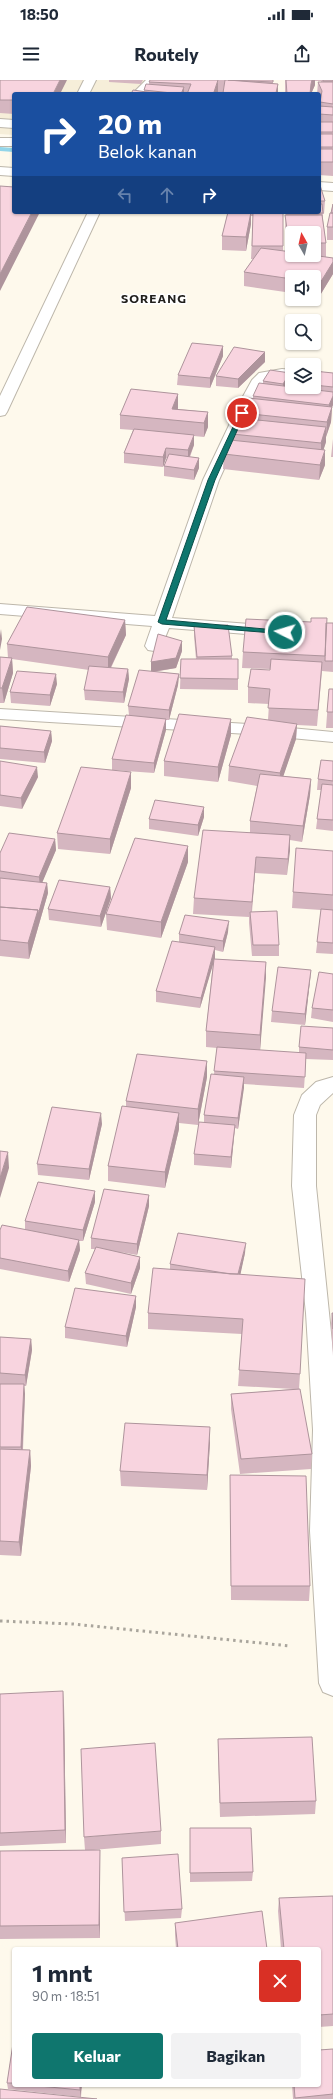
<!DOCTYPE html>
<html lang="id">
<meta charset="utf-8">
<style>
body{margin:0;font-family:Commissioner,sans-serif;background:#f2f2f3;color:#1f2937;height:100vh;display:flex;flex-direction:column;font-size:15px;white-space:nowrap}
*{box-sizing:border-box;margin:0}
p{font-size:13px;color:#747a83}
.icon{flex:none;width:22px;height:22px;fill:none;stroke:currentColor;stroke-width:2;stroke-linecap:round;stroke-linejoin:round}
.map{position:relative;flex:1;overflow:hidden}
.side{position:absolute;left:12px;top:1867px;width:309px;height:140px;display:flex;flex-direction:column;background:#fff;border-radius:4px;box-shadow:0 1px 3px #0004}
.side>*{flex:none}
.top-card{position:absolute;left:12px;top:12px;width:309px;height:122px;border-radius:4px;box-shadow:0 1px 3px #0004;background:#1a4fa0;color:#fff;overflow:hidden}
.needle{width:26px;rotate:352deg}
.tools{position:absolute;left:285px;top:146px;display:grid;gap:8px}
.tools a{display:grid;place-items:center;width:36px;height:36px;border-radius:4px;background:#fff;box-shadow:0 1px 3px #0004;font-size:20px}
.pin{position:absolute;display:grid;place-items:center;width:34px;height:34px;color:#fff;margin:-17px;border:2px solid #fff;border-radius:50%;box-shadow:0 1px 4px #0007}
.me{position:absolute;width:44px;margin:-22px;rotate:275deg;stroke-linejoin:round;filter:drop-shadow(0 0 3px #0008)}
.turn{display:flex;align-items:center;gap:14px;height:84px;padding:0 20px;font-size:18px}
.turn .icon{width:52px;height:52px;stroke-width:2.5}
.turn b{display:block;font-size:28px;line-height:34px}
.lanes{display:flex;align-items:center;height:38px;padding:0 20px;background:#0003;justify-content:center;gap:20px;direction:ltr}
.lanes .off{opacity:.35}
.round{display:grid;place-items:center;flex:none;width:42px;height:42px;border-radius:4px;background:#f2f2f3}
.headline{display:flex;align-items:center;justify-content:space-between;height:68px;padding:0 20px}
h1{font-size:24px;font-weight:700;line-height:30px}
.button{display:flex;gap:8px;margin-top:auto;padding:8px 20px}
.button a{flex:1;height:46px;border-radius:4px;background:#0f766e;color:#fff;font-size:16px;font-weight:700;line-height:46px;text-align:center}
.button a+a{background:#f2f2f3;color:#1f2937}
.status{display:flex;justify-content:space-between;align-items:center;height:28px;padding:0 20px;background:#fff;direction:ltr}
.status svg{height:11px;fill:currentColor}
header{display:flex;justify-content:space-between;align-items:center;height:52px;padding:0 20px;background:#fff;font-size:18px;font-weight:700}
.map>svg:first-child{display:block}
.built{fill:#f6eed9}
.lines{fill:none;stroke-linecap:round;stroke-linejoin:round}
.stream{fill:#92d5e9;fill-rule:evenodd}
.lane-casing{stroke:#bdb7ab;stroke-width:2}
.street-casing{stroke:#bdb7ab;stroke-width:2}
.path{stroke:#a9a59c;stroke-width:3;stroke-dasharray:2.5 4;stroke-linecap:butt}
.lane{fill:#fff;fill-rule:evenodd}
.street{fill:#fff;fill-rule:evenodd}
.wall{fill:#d5b6c0;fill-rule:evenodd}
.shaded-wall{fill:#ae949c}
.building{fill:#f8d4df;stroke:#ae949c}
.route{fill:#0f766e;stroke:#0a4d48}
.labels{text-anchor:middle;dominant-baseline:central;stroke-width:3;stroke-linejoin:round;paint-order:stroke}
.far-district-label{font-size:12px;font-weight:bold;letter-spacing:1px;fill:#211f1b;stroke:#fff}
</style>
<div class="status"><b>18:50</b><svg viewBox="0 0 49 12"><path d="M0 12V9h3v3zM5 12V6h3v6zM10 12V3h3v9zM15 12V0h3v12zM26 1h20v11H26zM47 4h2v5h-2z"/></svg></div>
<header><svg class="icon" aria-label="menu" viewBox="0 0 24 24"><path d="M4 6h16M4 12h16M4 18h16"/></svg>Routely<svg class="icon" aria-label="share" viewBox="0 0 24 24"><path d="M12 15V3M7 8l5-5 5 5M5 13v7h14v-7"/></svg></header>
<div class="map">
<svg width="333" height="2019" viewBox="0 0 333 2019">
<rect width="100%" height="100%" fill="#fef9ec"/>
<path class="built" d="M0,0H147L131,14H14V55L0,54Z"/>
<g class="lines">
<path class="stream" d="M0,67L14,68V72L0,71Z"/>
<defs>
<path id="lane" d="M84,0H96L89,14H77Z
M0,39L14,40V48L0,47Z
M0,58H14V66H0Z
M0,87L14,88V96L0,95Z
M88,132H100L7,332L5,335L0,336V316Z"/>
<path id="street" d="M146,0H159L145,14H132Z
M319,102L333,103V111L319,110Z
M282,289L292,290V298L282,297L268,300L255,320L219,400L172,538L274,546L280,547L283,551L280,555L274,556L169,548L160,570L154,571L148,570L145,566L152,546L0,534V524L155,536L203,400L241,320L252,300L259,293Z
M0,629L248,644L333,652V662L248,654L0,639Z
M333,997V1013L320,1025L316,1035V1106L333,1272V1616L323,1612L319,1603L310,1451L313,1350L306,1233L292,1106L294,1035L302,1015L316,1002Z"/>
</defs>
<use href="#lane" class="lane-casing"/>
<use href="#street" class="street-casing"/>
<path class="path" d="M0,1541L73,1544L290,1566"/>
<use href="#lane" class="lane"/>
<use href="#street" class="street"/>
</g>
<path class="wall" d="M0,0L14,14V34L0,33Z
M109,0H143L141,4L109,2Z
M150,0H273V4H278V14H131L144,12V10L149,4V2Z
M285,0H333V96L319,95V26L320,21L319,18V14H317L318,2H321V1H315V5L311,14H285Z
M319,102L325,121L324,134H323V140L326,163V177L333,178V194L319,217L314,216V197H292V213L244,206V192L253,179H251L253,136H251V144L246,171L222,170V156L228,132H277V133H283V171L288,172L285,149L286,132H319ZM292,153H314V175H292Z
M333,124V160H327V147Z
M223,266V276L210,308L177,305L178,295Z
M265,282L238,308L216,306V296Z
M314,291L333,293V325L332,327L331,342L326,357V362L323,370L325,385L319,400L223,389L224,374L232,360V354L242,339V333L253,319V316L263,304V301L289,303L287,306L308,309L309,307H314Z
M178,314V329L208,332V347L204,357L194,356V365L190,377L199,378V388L194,400L164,396V386L167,378H166L163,387L124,383V373L133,350L120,349V335Z
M333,359V377H331Z
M125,540L126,555L111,588L128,589L129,599L124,623L85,620L84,610L89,590L12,579L13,593L4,623H0V577L8,578L7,564Z
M326,543H333V592L322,591L317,646L297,645L296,659L283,696L311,699L310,715L302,762L290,760L287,795L255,793L252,832L279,865V876H252L249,843V837L193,834L194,818L250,752V741L257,706L228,701L229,686L268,640L269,624L248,623V607L270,590V589L242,588L243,572Z
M194,546L232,576V579L238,599V610L180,609L181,579H196L194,556Z
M182,571L176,588L154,592L179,594L178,605L169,640H166V650L154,693L112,690V679L129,635L128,626L151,592V582Z
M57,604L50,626L11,623L10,612Z
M329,609H333V648H326Z
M231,639V655L218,702L164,696V681Z
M0,646L51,651L52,661L45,683L0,679Z
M0,681L38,697L22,729L0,726Z
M333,681V751L316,749L321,710H317L318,699Z
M131,692V708L110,774L58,769L57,753Z
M204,737L198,756L149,749V739Z
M55,759L56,770L42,802L47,803L48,813L29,879L0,876V773Z
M188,766V782L161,858L107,850L106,834Z
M333,771V874L316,873L321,830L292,828L293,812Z
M110,807L111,818L101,847L49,840L48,829Z
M228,852L223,872L215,870V879L266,882L260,970L299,973V967L333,948V980L306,979L304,1008L244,1004L238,1049L235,1048L231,1088L194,1085V1074L204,1042V1035L214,994L217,968L206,967V951L213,883L200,928L156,922V911L179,862V854Z
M311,890L305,945L271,942L272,931Z
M333,894V942L311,938L312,928Z
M207,981V997L198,1045L179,1043V1049L165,1108L108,1101V1086L126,1027V1021Z
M102,1044L89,1100L38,1095L37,1084Z
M95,1111V1122L83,1161H79L80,1170L69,1202L0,1189V1150H25V1141Z
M149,1115V1126L137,1175L120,1172L140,1177V1188L131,1214L86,1204L85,1193L95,1169H91V1158Z
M245,1173L240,1194L300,1294L299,1309L312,1374L311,1389L240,1394L231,1329V1314L293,1309L238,1306L242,1254L148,1249V1233L170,1190V1184Z
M136,1216V1227L127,1267L65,1258V1247Z
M332,1233H333V1276L331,1244Z
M0,1257L31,1259L32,1270L26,1306H24L25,1314L23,1370H30L31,1386L21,1476L0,1475V1304H5H0Z
M210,1362L207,1410L121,1406L120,1391Z
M230,1395L310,1506L309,1521L231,1520L230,1410Z
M0,1614L64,1625L66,1763L0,1766Z
M218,1659L316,1721L315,1734L220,1737L218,1673Z
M190,1748L253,1792L252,1801L190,1802Z
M161,1751V1764L93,1770H100V1858L0,1859V1771L85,1770L84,1757Z
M122,1778L182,1829L181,1838L125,1841Z
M279,1818H333V1946L319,1947V1869H281L278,1831Z
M175,1843L267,1869H176L175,1855Z
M14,1957V2005H82L81,2017L8,2009L7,2003Z
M333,1969V2019H293L292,2005H319Z"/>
<path class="shaded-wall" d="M60,0H67L60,14H53Z
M218,0V12H214Z
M312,0H315V5L311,14H310L311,4Z
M278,4V14H276V13Z
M184,7V14H181Z
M32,132H40L0,211V194Z
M251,132V144L246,171V157Z
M333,182V194L319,217L320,203Z
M223,266V276L210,308V298Z
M265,272V282L238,308V299Z
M290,293L289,303L283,314V304Z
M178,314V328L174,340L172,329Z
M333,316V325L329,335V325Z
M332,327L331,342L326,357L327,342Z
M208,332V347L204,357V343Z
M326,347V362L321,378V363Z
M194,355V365L188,380V370Z
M166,368V378L163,387V377Z
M325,370V385L319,400L320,385Z
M199,378V388L194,400V390Z
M125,540L126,555L108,593V577Z
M1,549L2,559L0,570V556Z
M182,561V571L176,588L151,592V582Z
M12,578L13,593L4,623L2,608Z
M128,589L129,599L124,623L123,612Z
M56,594L57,604L50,626V615Z
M179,594L178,605L169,640V630Z
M166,639V650L154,693V683Z
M231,639V655L218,702V687Z
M297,644L296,659L279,709L280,693Z
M51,651L52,661L45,683L44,672Z
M37,687L38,697L22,729L21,718Z
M131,692V708L110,774V759Z
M311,699L310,715L302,762L303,746Z
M204,727V737L198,756V745Z
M290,755V771L287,795L288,779Z
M55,759L56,770L40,808L39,797Z
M188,766V782L161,858V842Z
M256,777L255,793L251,837L252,822Z
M47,803L48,813L29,879L28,863L38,830Z
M110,807L111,818L101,847L100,836Z
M229,841L228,852L223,872V861Z
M215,867V878L200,928L201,918Z
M266,882V898L260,971V955Z
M311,890L310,901L305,945V934Z
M207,981V997L198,1045V1029Z
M244,997V1008L238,1049V1038Z
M101,1033L102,1044L89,1100V1089Z
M179,1033V1049L165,1108V1092Z
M235,1045L234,1056L231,1088V1077Z
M8,1072L9,1088L0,1118V1098Z
M95,1111V1122L83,1161V1150Z
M149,1115V1126L137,1175V1164Z
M79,1160L80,1170L69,1202L68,1191Z
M246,1163L245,1173L238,1206V1195Z
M140,1177V1188L131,1214V1203Z
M136,1216V1227L127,1267L126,1256Z
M31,1259L32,1270L26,1306L25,1295Z
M24,1304L25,1314L22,1378L21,1367Z
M210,1347V1362L207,1410V1395Z
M30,1370L31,1386L21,1476L19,1462Z
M63,1611L64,1625L66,1763L65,1750Z
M100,1770V1858L99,1845Z
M80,2005H82L80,2018Z"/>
<path class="building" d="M0,0H60L53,14H14V20H0Z
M150,0H218L214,12L223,13L225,0H273V2L228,0L278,4L276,13H232L234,14H187L191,4L149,2Z
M286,0H312L311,4L310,14H287Z
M323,0H333V1H323Z
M318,2H333V24L320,22L322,11Z
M146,4L184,7L181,14L144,10Z
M133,10L160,14H131Z
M319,26L333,27V35L319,34Z
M319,42H333V52H319Z
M319,54H333V67H319Z
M319,69H333V82H319Z
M319,102L325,121H319Z
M0,106L14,107V132H32L0,194Z
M319,124H322L323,133H287V132H319Z
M333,124V133H331Z
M228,132H251L246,157L222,156Z
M253,132L283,133V166H252Z
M330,133H333V147H327Z
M285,135H322L326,163H314V153H292V163H289Z
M261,168L292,172V175H312L333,178V182L320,203L314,202V197H292V199L244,192Z
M192,263L223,266L210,298L178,295Z
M234,267L265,272L238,299L216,296Z
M270,290L290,293L283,304L263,301Z
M314,291L333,293V307L314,305Z
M259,303L333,312V316L329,325L253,316Z
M131,309L178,314L172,329L208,332L204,343L120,335Z
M248,318L332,327L327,342L242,333Z
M238,338L326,347L321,363L232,354Z
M134,349L194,355L188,370L166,368L163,377L124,373Z
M230,360L325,370L320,385L224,374Z
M169,374L199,378L194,390L164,386Z
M27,527L125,540L108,577L7,564Z
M311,538H327L325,576L243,572L246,539L311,542Z
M326,543H333V581H325Z
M228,545L232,576L197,577L194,546Z
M158,554L182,561L176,578L151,582Z
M0,577L12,578L2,608H0Z
M181,579H238V599L180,598Z
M271,579L322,582L318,630L268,628L270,609L248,607L251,589L270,590Z
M89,586L128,589L123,612L84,610Z
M139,590L179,594L169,630L128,626Z
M17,591L56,594L50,615L10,612Z
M329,609H333V632H327Z
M179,634L231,639L218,687L164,681Z
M126,635L166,639L154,683L112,679Z
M247,637L297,644L280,693L229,686Z
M0,646L51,651L44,672L0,668Z
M321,680L333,681V701L318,699Z
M0,681L37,687L21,718L0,715Z
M81,687L131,692L110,759L57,753Z
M260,694L311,699L303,746L250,741Z
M322,704L333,705V740L317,739Z
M155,720L204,727L198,745L149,739Z
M203,750L290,755L288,779L256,777L252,822L194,818Z
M9,753L55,759L39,797L0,791V773Z
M135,758L188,766L161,842L106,834Z
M296,768L333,771V815L293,812Z
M0,798L47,803L38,835V830L0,827Z
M59,800L110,807L100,836L48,829Z
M0,827L38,830L28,863L0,860Z
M321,829L333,830V863L317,862Z
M277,831L279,865H253L250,832Z
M185,835L229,841L223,861L179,854Z
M172,861L215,867L201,918L156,911Z
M214,879L266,882L260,955L206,951Z
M278,887L311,890L305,934L272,931Z
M319,892L333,894V930L312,928Z
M301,946L333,948V970L299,967Z
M217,967L306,973L305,997L214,991Z
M137,974L207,981L198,1029L126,1021Z
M211,994L244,997L238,1038L204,1035Z
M122,1026L179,1033L165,1092L108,1086Z
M52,1027L101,1033L89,1089L37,1084Z
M199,1042L235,1045L231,1077L194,1074Z
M0,1071L8,1072L0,1098Z
M38,1102L95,1111L83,1150L25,1141Z
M104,1109L149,1115L137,1164L91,1158Z
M2,1145L79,1160L68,1191L0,1178V1150Z
M178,1153L246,1163L238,1194H230L170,1184Z
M96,1167L140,1177L131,1203L85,1193Z
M153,1188L305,1199L300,1294L239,1290L243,1239L148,1233Z
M75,1208L136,1216L126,1256L65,1247Z
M332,1233H333V1249Z
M0,1257L31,1259L25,1295L0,1293Z
M0,1304H24L21,1367H0Z
M300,1309L312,1374L241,1379L231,1314Z
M125,1343L210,1347L207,1395L120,1391Z
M0,1369L30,1370L19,1462L0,1461Z
M230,1395L306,1396L310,1506H231Z
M63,1611L65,1750L0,1753V1614Z
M312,1657L316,1721L220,1723L218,1659Z
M155,1663L161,1751L84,1757L81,1669Z
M190,1748H251L253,1792L190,1793Z
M100,1770L99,1845L0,1846V1771Z
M178,1774L182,1829L124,1832L122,1778Z
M333,1816V1934L319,1935V1869H284L279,1818Z
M262,1831L267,1869H178L175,1843Z
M14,1957V2003H7Z
M333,1969V2014L295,2018L294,2005H319V1970Z
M29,2005H80V2010Z
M0,2009L97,2019H0Z"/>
<path class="route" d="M240,332L245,333L215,400L166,540L287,551L288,552L285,554L162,544L158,542L208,400Z"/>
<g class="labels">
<g class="far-district-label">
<text x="154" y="218">SOREANG</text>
</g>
</g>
</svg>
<div class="tools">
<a><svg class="needle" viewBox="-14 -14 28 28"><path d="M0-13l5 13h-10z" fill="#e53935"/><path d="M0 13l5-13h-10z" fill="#747a83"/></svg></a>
<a><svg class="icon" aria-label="sound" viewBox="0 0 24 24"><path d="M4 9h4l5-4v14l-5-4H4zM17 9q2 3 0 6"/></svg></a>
<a><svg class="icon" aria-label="search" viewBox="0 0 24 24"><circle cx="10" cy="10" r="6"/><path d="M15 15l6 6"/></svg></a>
<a><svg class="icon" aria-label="layers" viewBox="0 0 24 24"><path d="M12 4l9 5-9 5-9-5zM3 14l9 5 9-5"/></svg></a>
</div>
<div class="pin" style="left:242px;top:333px;background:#d93025"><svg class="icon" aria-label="arrive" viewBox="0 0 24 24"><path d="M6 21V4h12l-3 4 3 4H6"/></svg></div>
<svg class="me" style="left:285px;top:552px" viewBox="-20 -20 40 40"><circle r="17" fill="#0f766e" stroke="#fff" stroke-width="3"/><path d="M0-11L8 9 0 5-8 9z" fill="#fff"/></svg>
<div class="top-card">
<div class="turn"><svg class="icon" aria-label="right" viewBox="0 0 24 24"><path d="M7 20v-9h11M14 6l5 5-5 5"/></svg><div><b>20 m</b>Belok kanan</div></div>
<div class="lanes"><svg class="icon off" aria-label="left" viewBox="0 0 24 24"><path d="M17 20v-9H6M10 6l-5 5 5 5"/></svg><svg class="icon off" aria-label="ahead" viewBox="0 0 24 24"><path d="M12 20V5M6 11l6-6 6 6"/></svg><svg class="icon" aria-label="right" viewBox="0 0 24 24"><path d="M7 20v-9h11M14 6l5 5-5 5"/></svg></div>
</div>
<section class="side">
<div class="headline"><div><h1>1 mnt</h1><p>90 m · 18:51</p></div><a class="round" style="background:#d93025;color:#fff"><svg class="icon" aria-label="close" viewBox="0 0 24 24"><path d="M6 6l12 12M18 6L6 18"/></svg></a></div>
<div class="button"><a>Keluar</a><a>Bagikan</a></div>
</section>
</div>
